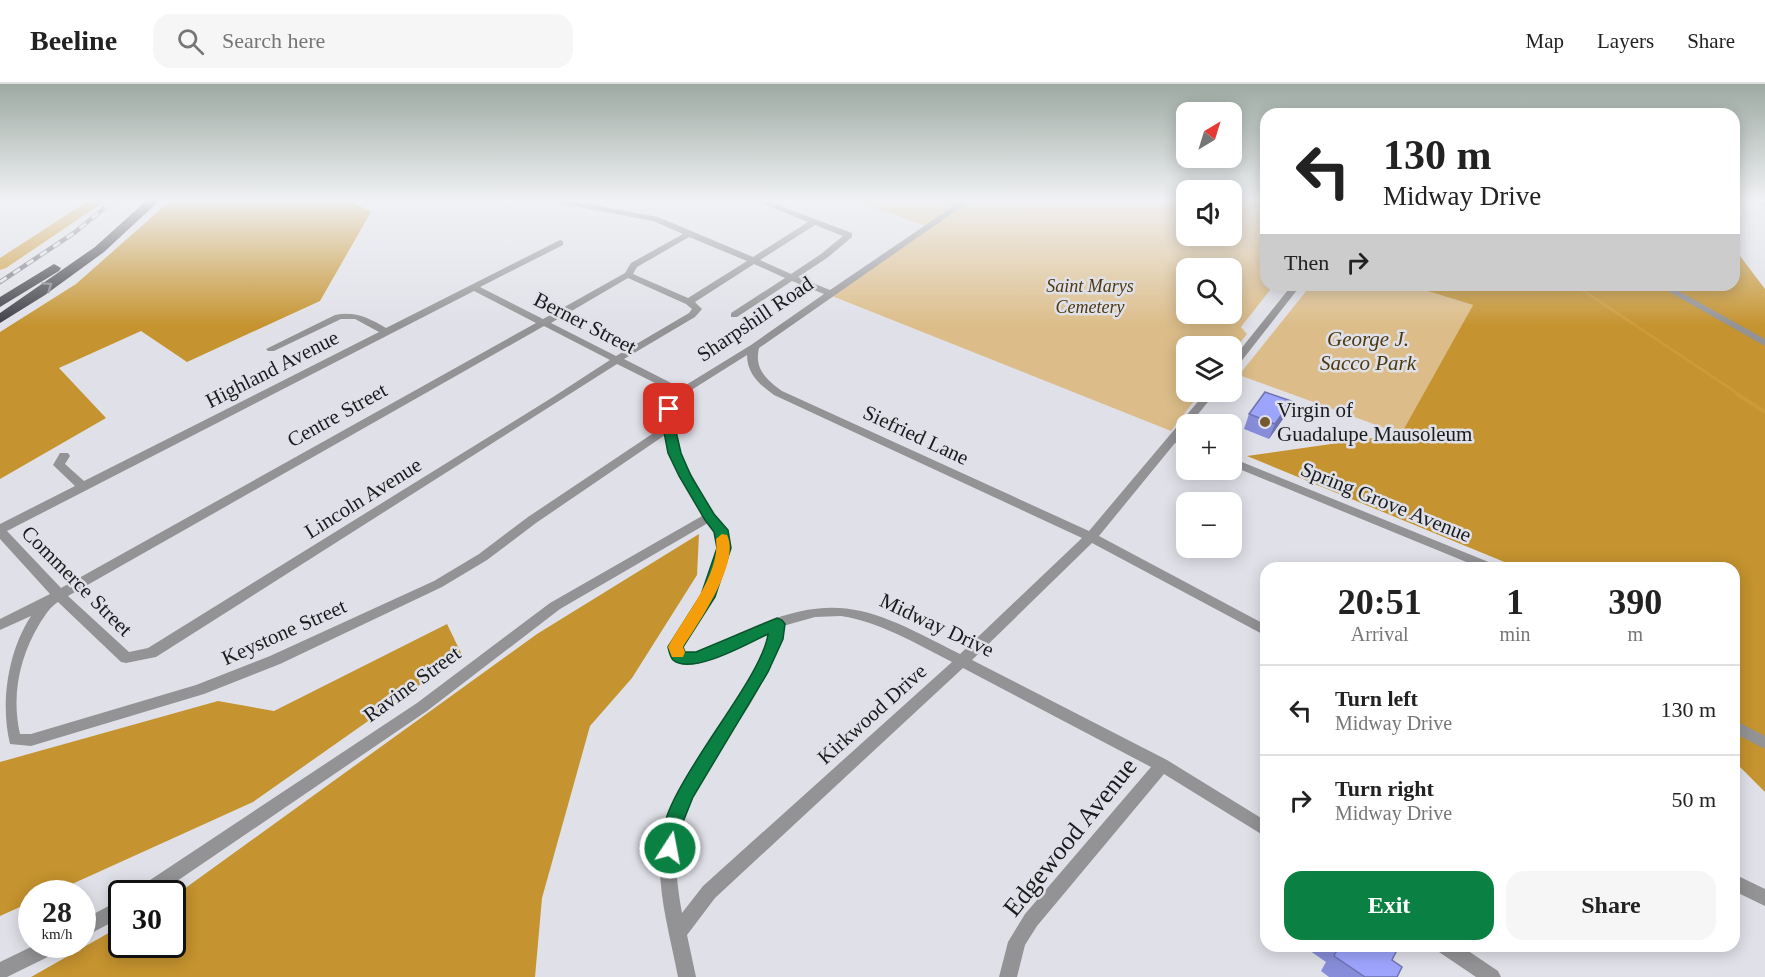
<!DOCTYPE html>
<meta charset="utf-8">
<style>
body{margin:0;font-family:Georgia,serif;background:#f6f6f6;color:#222;height:100vh;display:flex;flex-direction:column;font-size:22px;white-space:nowrap}
*{box-sizing:border-box;margin:0}
p{font-size:20px;color:#767676}
.icon{flex:none;width:33px;height:33px;fill:none;stroke:currentColor;stroke-width:2;stroke-linecap:round;stroke-linejoin:round}
.map{position:relative;flex:1;overflow:hidden}
.sheet{position:absolute;left:1260px;top:478px;width:480px;height:390px;display:flex;flex-direction:column;background:#fff;border-radius:18px;box-shadow:0 3px 15px #0003}
.sheet>*{flex:none}
.top-card{position:absolute;left:1260px;top:24px;width:480px;height:183px;border-radius:18px;box-shadow:0 3px 15px #0003;background:#fff;color:#222;overflow:hidden}
.needle{width:39px;rotate:38deg}
.fabs{position:absolute;left:1176px;top:18px;display:grid;gap:12px}
.fabs a{display:grid;place-items:center;width:66px;height:66px;border-radius:12px;background:#fff;box-shadow:0 3px 15px #0003;font-size:30px}
.speed{position:absolute;left:18px;top:796px;display:flex;gap:12px;font-size:30px;font-weight:700;text-align:center}
.speed>*{display:grid;place-content:center;width:78px;height:78px;border-radius:50%;background:#fff;box-shadow:0 3px 15px #0003;line-height:1}
.speed small{font-size:15px;font-weight:400}
.speed .limit{border:3px solid #111;border-radius:9px;background:#fff;color:#111}
.pin{position:absolute;display:grid;place-items:center;width:51px;height:51px;color:#fff;margin:-26px;border-radius:12px;box-shadow:0 3px 9px #0006}
.me{position:absolute;width:66px;margin:-33px;rotate:11deg;stroke-linejoin:round;filter:drop-shadow(0 0 4px #0008)}
.turn{display:flex;align-items:center;gap:21px;height:126px;padding:0 24px;font-size:27px}
.turn .icon{width:78px;height:78px;stroke-width:2.5}
.turn b{display:block;font-size:42px;line-height:51px}
.then{display:flex;align-items:center;height:57px;padding:0 24px;background:#0003;gap:12px;font-size:22px}
.eta{display:flex;justify-content:space-evenly;align-items:center;height:102px;text-align:center}
.eta b{font-size:36px;font-weight:700;line-height:42px}
.cta{display:flex;gap:12px;margin-top:auto;padding:12px 24px}
.cta a{flex:1;height:69px;border-radius:18px;background:#0b8043;color:#fff;font-size:24px;font-weight:700;line-height:69px;text-align:center}
.cta a+a{background:#f6f6f6;color:#222}
ul{padding:0;list-style:none}
li{display:flex;align-items:center;gap:18px;height:90px;padding:0 24px;border-top:2px solid #e0e0e0}
li div{flex:1}
li b{display:block;font-size:22px}
li em{font-style:normal}
header{display:flex;align-items:center;gap:36px;box-sizing:border-box;height:84px;padding:0 30px;background:#fff;border-bottom:2px solid #e0e0e0}
header strong{font-size:28px}
nav{display:flex;gap:33px;margin-inline-start:auto;font-size:21px}
.search{width:420px;height:54px;background:#f6f6f6;display:flex;align-items:center;gap:15px;box-sizing:border-box;padding:0 21px;border-radius:18px;color:#767676;font-size:22px}
.map>svg:first-child{display:block}
.green{fill:#dcbd89;fill-rule:evenodd}
.forest{fill:#c5932f}
.lines{fill:none;stroke-linecap:round;stroke-linejoin:round}
.stream-far1{stroke:#cc9a38;stroke-width:3}
.stream{stroke:#cc9a38;stroke-width:4}
.river{fill:#cc9a38;fill-rule:evenodd}
.minor{fill:#939396;fill-rule:evenodd}
.highway{fill:#3d3e44;fill-rule:evenodd}
.rail-casing{stroke:#76777b;stroke-width:4.5}
.rail{stroke:#e0e1e8;stroke-width:3;stroke-dasharray:8;stroke-linecap:butt}
.wall{fill:#878dd9}
.shaded-wall{fill:#6e73b0}
.building{fill:#9da4fc;stroke:#6e73b0;stroke-width:1.5}
.oneway{stroke:#7e7f86}
.route{fill:#0b8043;stroke:#07532c;stroke-width:1.5}
.slow{fill:#f59e0b}
.poi-dot{fill:#73592b;stroke:#e0e1e8;stroke-width:2}
.labels{text-anchor:middle;dominant-baseline:central;stroke-width:5;stroke-linejoin:round;paint-order:stroke}
.far-park-label{font-size:18px;font-style:italic;fill:#4d3810;stroke:#e0e1e8}
.street-label{font-size:21px;fill:#1a1b1d;stroke:#e0e1e8}
.park-label{font-size:21px;font-style:italic;fill:#4d3810;stroke:#e0e1e8}
.poi-label{font-size:21px;fill:#1a1b1d;stroke:#e0e1e8;text-anchor:start}
.near-street-label{font-size:26px;fill:#1a1b1d;stroke:#e0e1e8}
</style>
<header>
<strong>Beeline</strong>
<div class="search"><svg class="icon" aria-label="search" viewBox="0 0 24 24"><circle cx="10" cy="10" r="6"/><path d="M15 15l6 6"/></svg>Search here</div>
<nav><a>Map</a><a>Layers</a><a>Share</a></nav>
</header>
<div class="map">
<svg width="1765" height="893" viewBox="0 0 1765 893">
<rect width="100%" height="100%" fill="#e0e1e8"/>
<path class="green" d="M858,117H1186V152H1232V117H1266V201H1274L1241,243L1247,250L1232,269V262H1186V308H1201L1171,347L832,212L931,144ZM1186,184H1232V230H1186Z
M1311,201H1408L1473,221L1401,350L1239,291Z"/>
<path class="forest" d="M170,117H350L371,128L320,217L187,278L141,247L59,284L106,334L0,395V248L76,200Z
M1734,164L1765,205V708L1734,677V484H1519L1247,372L1401,350L1473,221L1408,201H1734Z
M699,450L697,491L632,594L590,642L542,814L535,893H31L121,842L122,861H172L173,813L537,550Z
M447,540L462,571L253,718L50,810H32L31,818L0,832V678L218,617L274,627Z"/>
<g class="lines">
<path class="stream-far1" d="M1575,201L1740,311"/>
<path class="stream" d="M1737,310L1765,328"/>
<path class="river" d="M88,117H105L6,184L0,186V174Z"/>
<path class="minor" d="M554,117H571L658,133L753,173L808,138L756,117H767L852,149V153L827,174L798,193L830,206L961,117H970L759,264C754,285 766,295 782,307L1089,447L1206,308H1216L1190,340H1186V345L1180,352L1186,355V362L1175,359L1099,452L1266,541V552L1092,459L972,576L1167,676L1266,737V753L1164,690L1037,842L1025,861L1017,893H999L1008,858L1025,830L1151,683L963,584L715,814L687,851L696,893H678C669,845 652,793 664,744C672,712 692,682 710,655C734,621 758,588 769,548L697,580H686L673,576L668,563L702,512L718,464L715,447L708,439L560,525L427,627L158,810H136L138,804L417,619L550,519L702,432L668,369L665,351L536,439L487,476L442,503L280,580L204,610L31,662L10,660C0,619 8,567 31,532L0,546V535L50,510L0,455V440L75,402L53,381L60,369H68L70,372L65,380L84,397L379,248L355,235H341L274,267H268L266,265L335,231C355,227 369,234 386,244L560,156L563,157V161L480,203L543,235L625,189L631,179L683,150L653,137L558,119ZM815,141L843,152L821,170L791,190L760,176ZM689,153L747,177L688,214L633,190L637,183ZM754,180L785,194L731,229V233H737L792,197L824,210L751,261L681,304L624,275L695,233L702,225L695,218ZM628,194L686,220L692,225L689,229L616,272L551,239ZM474,207L536,239L61,504L7,447ZM544,242L610,276L553,313L148,564L129,568L68,512ZM747,271C747,290 760,301 774,311L1082,454L960,570C870,524 837,504 739,549C723,557 701,573 684,568L682,563L714,513L730,464L727,446L713,430L680,369L674,343V325L685,310ZM617,280L675,309L664,325V342L528,433L479,470L434,497L270,572L196,601L31,650H20C11,611 20,572 40,539C46,530 50,523 58,518L121,578L126,579L156,573ZM841,532C881,538 916,560 952,578L703,802L682,829C677,801 673,770 680,742C693,697 725,661 749,622C765,596 776,571 783,542L815,533Z
M1756,117H1765V123Z
M1292,201H1301L1236,284L1232,285V276Z
M1657,201H1668L1765,255V262Z
M1232,374L1496,481L1498,484H1481L1232,382Z
M1734,636L1765,652V665L1734,649Z
M1734,790L1765,805V822L1734,807Z
M122,815V833L82,854V836Z
M35,861H63L60,867L7,893H0V878Z
M1437,862H1461L1498,887L1501,893H1476L1439,868Z"/>
<path class="highway" d="M146,117H159L104,168L45,211L0,239V229L95,163Z
M54,180L61,184L59,187L0,223V213Z"/>
<defs>
<path id="rail" d="M0,198L74,149L113,117"/>
</defs>
<use href="#rail" class="rail-casing"/>
<use href="#rail" class="rail"/>
</g>
<path class="wall" d="M1291,317L1285,332L1269,355L1244,345L1249,330Z
M1303,862H1399L1392,876L1397,893H1329L1321,887L1326,878Z"/>
<path class="shaded-wall" d="M1291,317L1285,332L1269,355L1275,340Z"/>
<path class="building" d="M1265,308L1291,317L1275,340L1249,330Z
M1399,862L1392,876L1402,883L1397,893H1365L1334,872L1339,862Z"/>
<defs><path id="oneway-chevron" d="M-2-3.5L2.5 0L-2 3.5" fill="none" stroke-width="1.6" stroke-linecap="round" stroke-linejoin="round" transform="scale(1.5)"/></defs>
<use class="oneway" href="#oneway-chevron" transform="translate(48 202) rotate(-35)"/>
<linearGradient id="sky" x2="0" y2="1"><stop stop-color="#9daaa2"/><stop offset="0.48" stop-color="#f1f2f5"/><stop offset="1" stop-color="#f1f2f5" stop-opacity="0"/></linearGradient>
<rect width="1765" height="242" fill="url(#sky)"/>
<path class="route" d="M669,321L675,325V343L681,369L691,392L714,430L728,446L731,464L715,513L683,563L685,568H696L777,534L782,536L785,540L783,555L768,588L693,713L681,743L677,770L670,772L664,770C643,723 761,603 768,550C749,559 691,592 673,576C670,573 669,567 668,563L701,511L717,464L714,448L705,436L679,392L668,369L663,343V325Z"/>
<path class="slow" d="M722,450L727,451C741,478 698,540 683,563L685,568L683,573H672L668,563C683,533 721,491 716,455Z"/>
<circle class="poi-dot" cx="1265" cy="338" r="6"/>
<g class="labels">
<g class="far-park-label">
<text x="1090" y="202">Saint Marys<tspan x="1090" dy="21">Cemetery</tspan></text>
</g>
<g class="street-label">
<text transform="translate(755 235) rotate(-34)">Sharpshill Road</text>
<text transform="translate(585 239) rotate(27)">Berner Street</text>
<text transform="translate(272 285) rotate(-27)">Highland Avenue</text>
<text transform="translate(337 331) rotate(-29)">Centre Street</text>
<text transform="translate(916 351) rotate(25)">Siefried Lane</text>
<text transform="translate(363 414) rotate(-32)">Lincoln Avenue</text>
<text transform="translate(1386 418) rotate(22)">Spring Grove Avenue</text>
<text transform="translate(77 497) rotate(45)">Commerce Street</text>
<text transform="translate(937 541) rotate(25)">Midway Drive</text>
<text transform="translate(284 548) rotate(-24)">Keystone Street</text>
<text transform="translate(412 600) rotate(-36)">Ravine Street</text>
<text transform="translate(872 630) rotate(-42)">Kirkwood Drive</text>
</g>
<g class="park-label">
<text x="1368" y="255">George J.<tspan x="1368" dy="24">Sacco Park</tspan></text>
</g>
<g class="poi-label">
<text x="1277" y="326">Virgin of<tspan x="1277" dy="24">Guadalupe Mausoleum</tspan></text>
</g>
<g class="near-street-label">
<text transform="translate(1070 753) rotate(-51)">Edgewood Avenue</text>
</g>
</g>
</svg>
<div class="fabs">
<a><svg class="needle" viewBox="-14 -14 28 28"><path d="M0-13l5 13h-10z" fill="#e53935"/><path d="M0 13l5-13h-10z" fill="#767676"/></svg></a>
<a><svg class="icon" aria-label="sound" viewBox="0 0 24 24"><path d="M4 9h4l5-4v14l-5-4H4zM17 9q2 3 0 6"/></svg></a>
<a><svg class="icon" aria-label="search" viewBox="0 0 24 24"><circle cx="10" cy="10" r="6"/><path d="M15 15l6 6"/></svg></a>
<a><svg class="icon" aria-label="layers" viewBox="0 0 24 24"><path d="M12 4l9 5-9 5-9-5zM3 14l9 5 9-5"/></svg></a>
<a>+</a>
<a>−</a>
</div>
<div class="speed"><div>28<small>km/h</small></div><div class="limit">30</div></div>
<div class="pin" style="left:669px;top:325px;background:#d93025"><svg class="icon" aria-label="arrive" viewBox="0 0 24 24"><path d="M6 21V4h12l-3 4 3 4H6"/></svg></div>
<svg class="me" style="left:670px;top:764px" viewBox="-20 -20 40 40"><circle r="17" fill="#0b8043" stroke="#fff" stroke-width="3"/><path d="M0-11L8 9 0 5-8 9z" fill="#fff"/></svg>
<div class="top-card">
<div class="turn"><svg class="icon" aria-label="left" viewBox="0 0 24 24"><path d="M17 20v-9H6M10 6l-5 5 5 5"/></svg><div><b>130 m</b>Midway Drive</div></div>
<div class="then">Then<svg class="icon" aria-label="right" viewBox="0 0 24 24"><path d="M7 20v-9h11M14 6l5 5-5 5"/></svg></div>
</div>
<section class="sheet">
<div class="eta">
<div><b>20:51</b><p>Arrival</p></div>
<div><b>1</b><p>min</p></div>
<div><b>390</b><p>m</p></div>
</div>
<ul>
<li><svg class="icon" aria-label="left" viewBox="0 0 24 24"><path d="M17 20v-9H6M10 6l-5 5 5 5"/></svg><div><b>Turn left</b><p>Midway Drive</p></div><em>130 m</em></li>
<li><svg class="icon" aria-label="right" viewBox="0 0 24 24"><path d="M7 20v-9h11M14 6l5 5-5 5"/></svg><div><b>Turn right</b><p>Midway Drive</p></div><em>50 m</em></li>
</ul>
<div class="cta"><a>Exit</a><a>Share</a></div>
</section>
</div>
